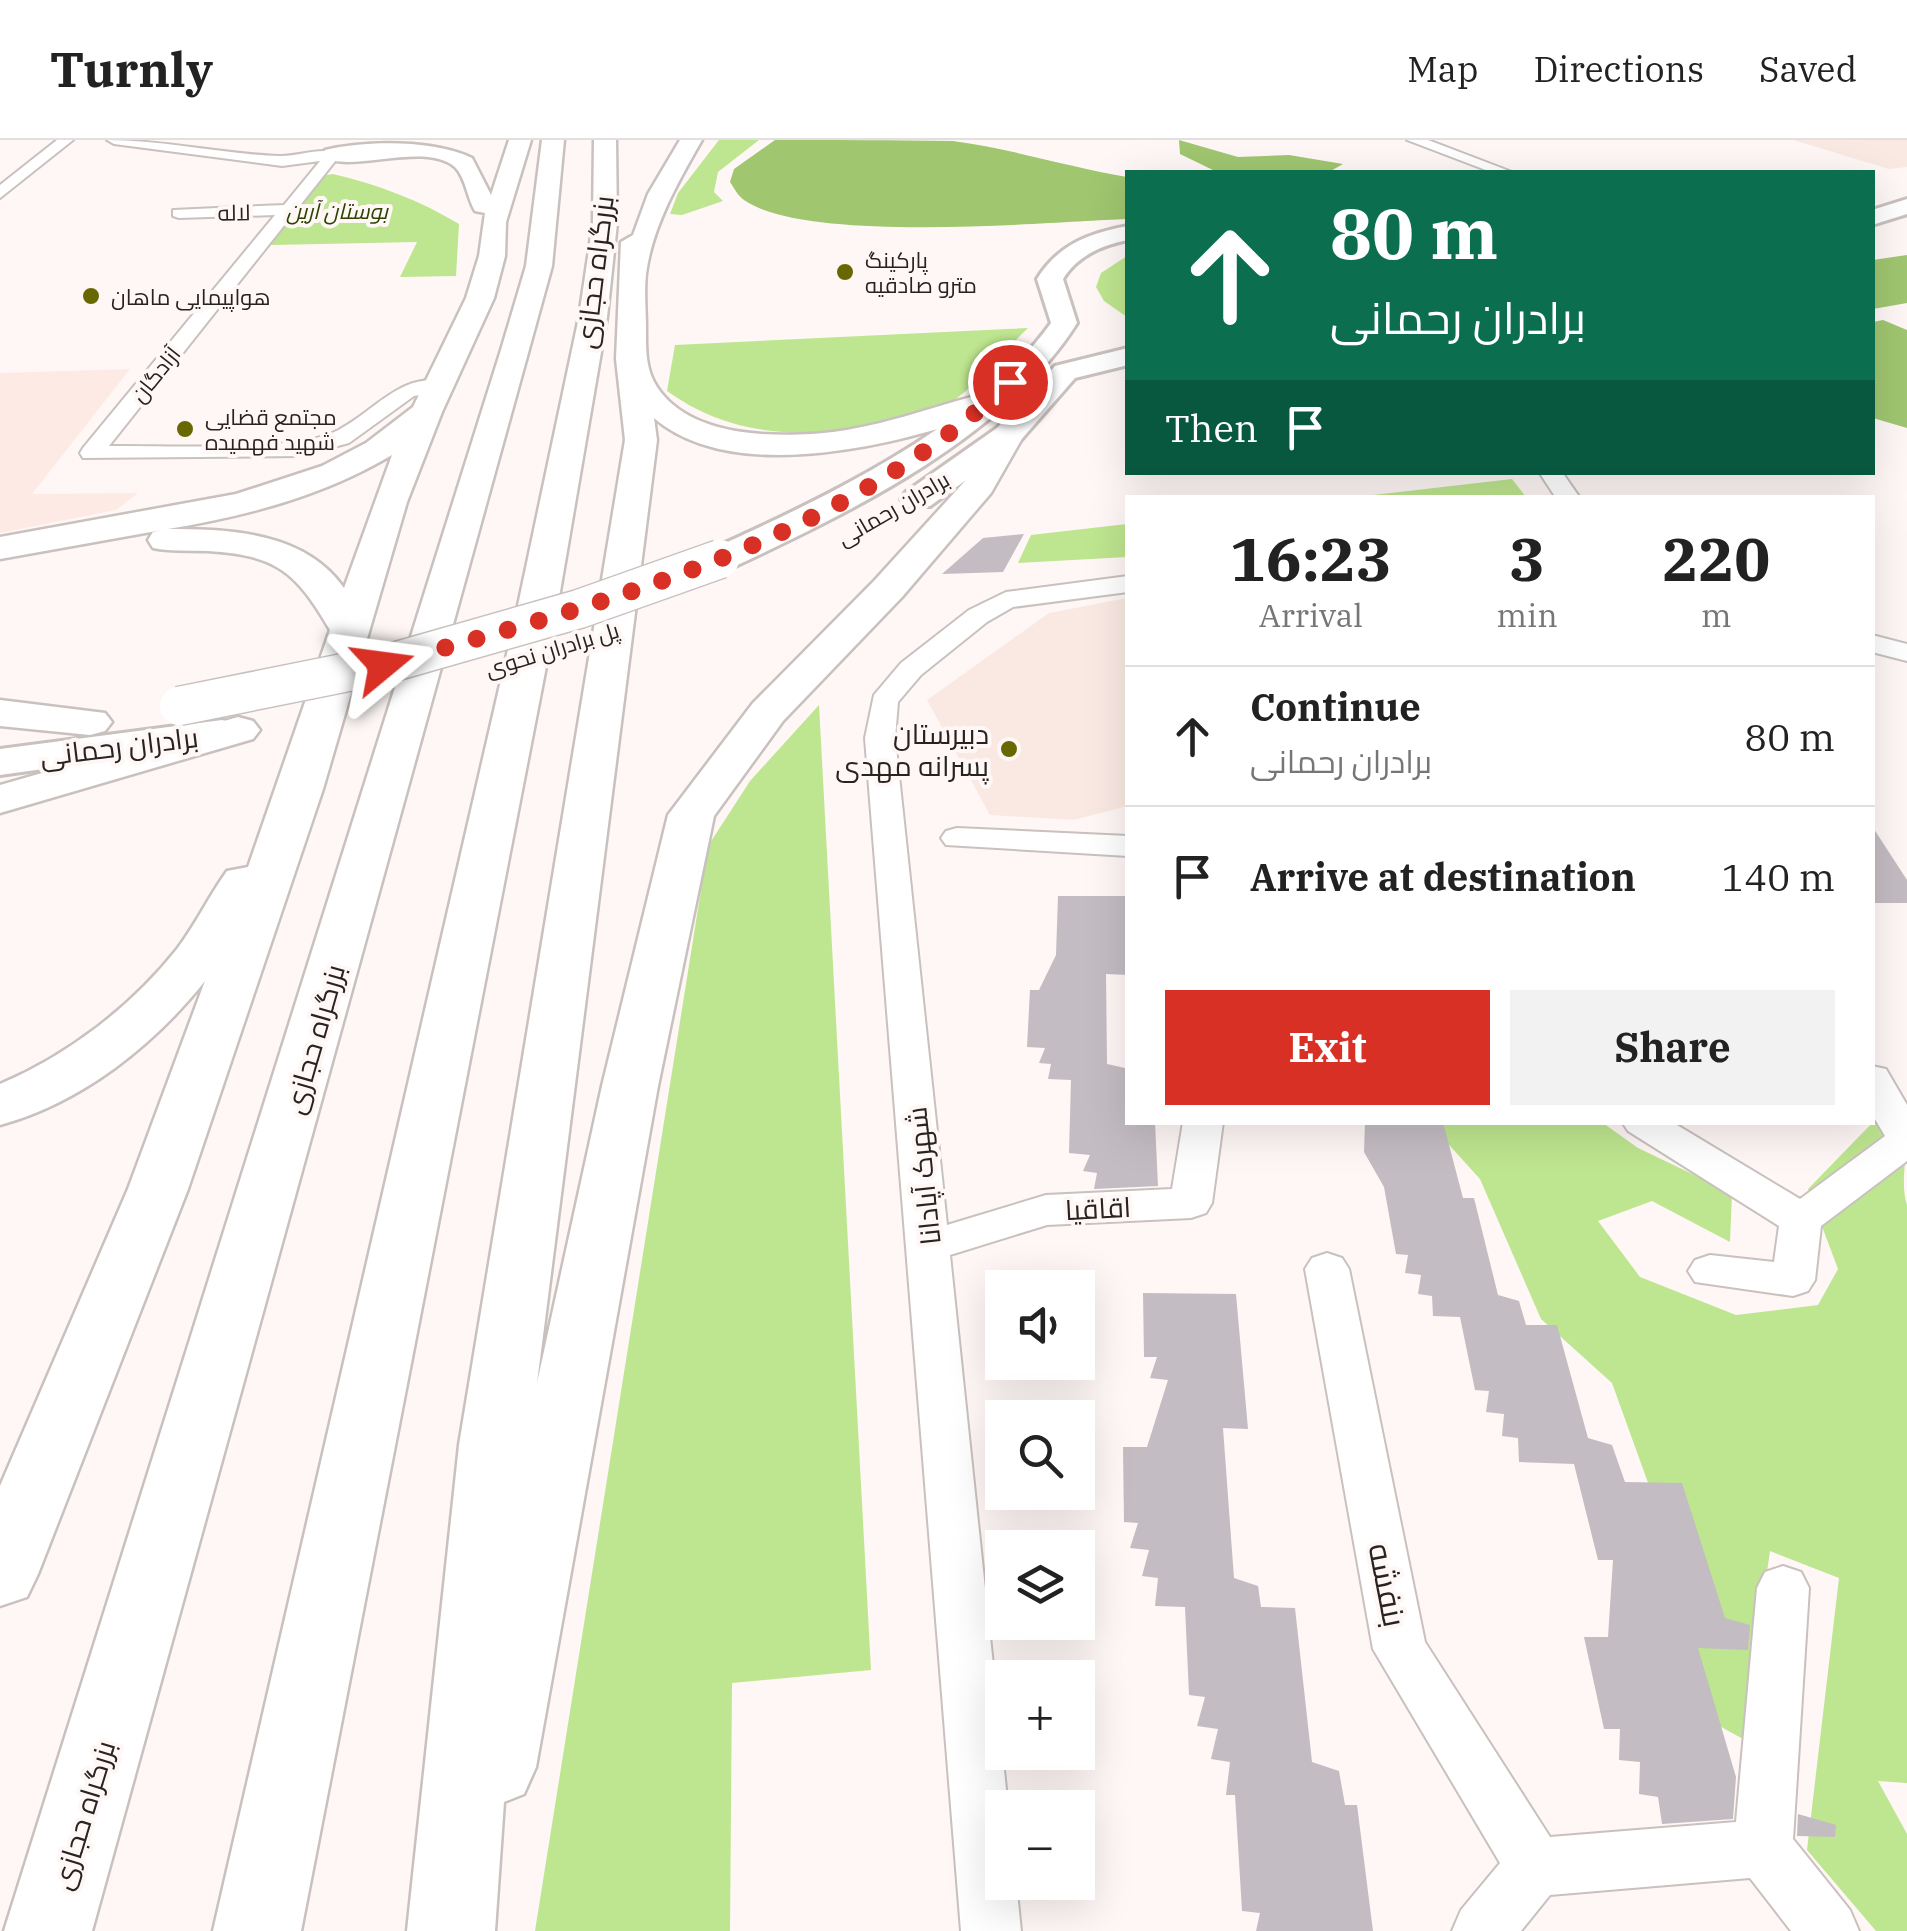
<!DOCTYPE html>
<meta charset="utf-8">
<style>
body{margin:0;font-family:"IBM Plex Serif",Cairo,serif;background:#f2f2f2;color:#222;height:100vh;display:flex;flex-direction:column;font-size:38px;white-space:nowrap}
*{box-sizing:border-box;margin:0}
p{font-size:32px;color:#767676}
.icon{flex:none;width:55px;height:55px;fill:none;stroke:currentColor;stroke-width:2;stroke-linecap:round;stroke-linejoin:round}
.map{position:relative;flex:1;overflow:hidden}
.side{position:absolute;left:1125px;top:355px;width:750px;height:630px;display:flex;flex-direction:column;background:#fff;border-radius:0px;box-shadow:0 10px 40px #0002}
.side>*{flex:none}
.banner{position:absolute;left:1125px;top:30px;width:750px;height:305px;border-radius:0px;box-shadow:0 10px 40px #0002;background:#0b6e4f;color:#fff;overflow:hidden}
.buttons{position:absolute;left:985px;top:1130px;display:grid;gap:20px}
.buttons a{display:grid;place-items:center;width:110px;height:110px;border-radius:0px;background:#fff;box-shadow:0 10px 40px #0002;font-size:50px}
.pin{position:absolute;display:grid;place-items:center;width:85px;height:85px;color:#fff;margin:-42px;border:5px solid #fff;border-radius:50%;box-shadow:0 2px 10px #0007}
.me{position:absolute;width:110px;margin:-55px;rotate:74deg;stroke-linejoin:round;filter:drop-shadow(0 0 8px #0008)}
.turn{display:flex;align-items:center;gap:35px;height:210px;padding:0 40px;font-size:45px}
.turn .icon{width:130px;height:130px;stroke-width:2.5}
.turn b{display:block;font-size:70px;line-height:85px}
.then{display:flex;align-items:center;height:95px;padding:0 40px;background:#0003;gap:20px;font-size:38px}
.eta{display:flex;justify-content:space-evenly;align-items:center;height:170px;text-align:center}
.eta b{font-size:60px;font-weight:800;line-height:70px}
.primary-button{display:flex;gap:20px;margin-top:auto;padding:20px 40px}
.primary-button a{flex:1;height:115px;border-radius:0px;background:#d93025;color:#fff;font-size:40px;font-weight:800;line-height:115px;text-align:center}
.primary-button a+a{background:#f2f2f2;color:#222}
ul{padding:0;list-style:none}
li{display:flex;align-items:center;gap:30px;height:140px;padding:0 40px;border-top:2px solid #e0e0e0}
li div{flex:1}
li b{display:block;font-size:38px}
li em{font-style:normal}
header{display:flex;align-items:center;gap:60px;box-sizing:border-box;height:140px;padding:0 50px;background:#fff;border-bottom:2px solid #e0e0e0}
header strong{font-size:48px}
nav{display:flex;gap:55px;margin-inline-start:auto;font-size:35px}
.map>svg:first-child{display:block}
.industrial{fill:#feeae4}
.built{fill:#fae9e3}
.green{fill:#bee58f}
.forest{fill:#a0c670}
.building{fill:#c3bcc2}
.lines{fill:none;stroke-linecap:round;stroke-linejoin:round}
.street-casing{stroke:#c9c1be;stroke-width:4}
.secondary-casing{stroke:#c9c1be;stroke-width:6}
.highway-casing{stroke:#c9c1be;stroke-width:5}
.street{fill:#fff;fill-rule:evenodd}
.secondary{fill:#fff;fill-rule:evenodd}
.highway{fill:#fff;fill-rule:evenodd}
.secondary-bridge-casing{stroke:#c9c1be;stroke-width:41;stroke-linecap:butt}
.secondary-bridge{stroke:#fff;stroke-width:38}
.route{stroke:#d93025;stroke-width:18;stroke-dasharray:0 32.4}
.poi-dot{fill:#686802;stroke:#fef7f5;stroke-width:4}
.labels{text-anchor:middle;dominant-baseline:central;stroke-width:8;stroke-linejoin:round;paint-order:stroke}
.far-park-label{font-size:22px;font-style:italic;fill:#2c4301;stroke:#fef7f5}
.far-street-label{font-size:22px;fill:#262322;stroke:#fef7f5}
.far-poi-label{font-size:22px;fill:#262322;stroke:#fef7f5;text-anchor:start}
.street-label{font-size:28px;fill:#262322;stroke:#fef7f5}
.poi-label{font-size:28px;fill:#262322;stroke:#fef7f5;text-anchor:end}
.near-street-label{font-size:32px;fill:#262322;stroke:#fef7f5}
</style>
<header>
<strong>Turnly</strong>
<nav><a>Map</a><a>Directions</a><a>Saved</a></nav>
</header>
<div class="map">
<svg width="1907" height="1791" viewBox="0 0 1907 1791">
<rect width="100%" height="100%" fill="#fef7f5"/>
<path class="industrial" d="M130,229L32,354L138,353L116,370L0,393V233Z"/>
<path class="built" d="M1793,0H1907V27L1889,29Z
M1127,458V666L1074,680L990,675L927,560L1049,473Z"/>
<path class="green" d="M719,0H759L718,32L714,52L723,61L682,75L670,74L678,53Z
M333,34C379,45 419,60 459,84L456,136L400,137L417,102L271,105L321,36Z
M1127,116V177L1104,161L1096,147L1101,133Z
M1028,188C1005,210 983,239 957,258C936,274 911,278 886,283C809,299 733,299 667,251L675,205Z
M1512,339L1526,357H1356Z
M1127,384V417L1018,423L1031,395Z
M819,565L871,1530L732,1543L730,1791H535L708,706L750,641Z
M1877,978L1907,994C1907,1016 1900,1045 1907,1065V1643L1878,1641L1907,1694V1791H1876L1807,1710L1839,1438L1770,1411L1743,1599L1687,1568L1668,1398L1612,1243L1541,1179L1480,1039L1441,996L1439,983H1603L1638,1008L1732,1053L1730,1102L1652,1061L1598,1081L1640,1137L1736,1175L1818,1165L1838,1129L1808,1049Z"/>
<path class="forest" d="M775,0C833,0 896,0 953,1C1012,9 1069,27 1127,37V79C1045,82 807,104 744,60C738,56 734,48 730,42L734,29Z
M1179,0L1238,17L1289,15L1343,24L1329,32H1217L1180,14Z
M1907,115V163L1873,169V120Z
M1883,180L1907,190V288L1873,278V182Z"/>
<path class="building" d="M1024,394L1003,432L942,434L983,398Z
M1872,686L1907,740V763H1872Z
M1058,756H1128V835L1106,834L1107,924L1125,928L1128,982H1155L1158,1046L1094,1049L1097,1033L1083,1031L1090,1015L1069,1013L1071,940L1048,939L1051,924L1039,923L1045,908L1027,907L1030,850H1039L1056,815Z
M1365,982H1443L1463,1058H1474L1498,1155L1519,1161L1526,1185H1557L1588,1298L1612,1305L1625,1342L1682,1343L1725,1478L1750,1485L1748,1510L1698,1508L1736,1637L1733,1679L1662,1684L1658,1657L1639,1654L1640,1622L1619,1620L1620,1589H1604L1584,1497H1608L1613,1420H1598L1574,1324L1519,1322L1518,1298L1502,1296L1504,1274L1486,1272L1489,1251L1475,1250L1460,1177L1433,1176L1432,1156L1418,1154L1421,1135L1405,1133L1408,1115L1396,1114L1384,1047L1364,1012Z
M1143,1153L1236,1154L1248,1289L1223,1288L1234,1438L1258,1446L1261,1467L1295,1468L1312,1622L1339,1631L1345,1665H1357L1373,1791H1256L1260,1773L1242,1771L1235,1655H1226L1230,1622L1211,1619L1218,1589L1197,1586L1205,1557L1189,1555L1185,1467L1155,1466L1158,1438L1142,1436L1149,1410L1130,1408L1138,1383L1124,1382L1123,1307H1147L1168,1240L1150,1238L1157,1217H1144Z
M1798,1674L1836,1685L1835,1697L1797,1696Z"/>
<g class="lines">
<defs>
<path id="street" d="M57,0H73L0,58V45Z
M107,0C165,0 221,14 279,16C298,17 325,5 340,15L109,306C161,305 290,312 332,293C372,276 399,230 448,242L451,246L448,250L414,256L349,303L300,316L83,318L80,313L83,308L275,75L179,78L173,76V70L284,65L320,21L282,26L114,4Z
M1407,0H1428L1512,32H1491Z
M1539,332H1562L1580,358H1556Z
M1128,436V452L1013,467L987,482L921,535L898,562L895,598L947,1085L1046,1055L1172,1049L1183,982H1223L1212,1063L1206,1073L1191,1078L1047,1085L950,1115L1008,1668H1002V1742H1016L1021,1791H961L865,598L874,555L901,523L969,470L1006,452Z
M1872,495L1907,504V521L1872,512Z
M957,688L1128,696V716L946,705L941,698L946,691Z
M1872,926L1886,929L1907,965V1021L1821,1086L1815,1140L1808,1151L1793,1156L1695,1142L1688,1131L1695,1120L1710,1115L1774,1122L1779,1086L1628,991L1622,982H1672L1800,1059L1885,996L1872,974Z
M1327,1113L1342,1118L1349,1129L1425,1502L1550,1697L1736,1682L1757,1448L1765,1432L1783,1426L1801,1432L1809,1448L1793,1699L1850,1770L1859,1791H1791L1750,1738L1550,1755L1521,1791H1452L1461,1770L1500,1723L1373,1509L1305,1129L1312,1118Z"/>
<path id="secondary" d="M1907,59V74L1872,85V70Z
M1128,86V100C1102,105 1077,116 1063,139L1077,183C1005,297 851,372 733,427L720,430L707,427L702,419L707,411C820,361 978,286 1051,183L1037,139C1058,105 1089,93 1128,86Z
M1128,208V225L1075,238L1019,302L930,366H906L901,359L906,352L997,288L1055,226Z
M222,580L237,584L243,593L237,602L0,635V609Z"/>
<path id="highway" d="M509,0H531L506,82L505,116L494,158L442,272L407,362L323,649L188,1049L38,1434L27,1457L0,1466V1346L128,1049L205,841C153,906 81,963 0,985V944C68,915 131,867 177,809C196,784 209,756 227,731L248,727L330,490C296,432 277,415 207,411C189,410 171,412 153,408L148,400L153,392L162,390L0,419V397L236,354L322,326L366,303L413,267L466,158L479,116L485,73L475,71C467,58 466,38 455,27C424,0 345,36 322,15L325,10C368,0 434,0 472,18L491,55ZM392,315L344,448C305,392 230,389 168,389C246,376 323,356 392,315Z
M542,0H564L552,126L92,1791H4L501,210L526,126Z
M594,0H616L617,83L607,177L556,475L301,1791H213L516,475L579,177L593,83Z
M680,0H702C679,40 652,87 646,134C644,151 646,170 646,188C646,208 645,229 657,247C688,294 762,297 812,294C875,290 930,267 990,252L1001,254L1006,261L1001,268C910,302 737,349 654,278L657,300L537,1243L602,946L668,675L753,563L874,441L965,341L997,288H1019L1024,295L991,353L902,457L783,581L714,676L658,946L536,1627L524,1654L504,1662L495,1791H407L459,1305L625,300L616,219L621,102L633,95L648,54Z
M0,560L105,573L112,582L105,591L90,595L0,586Z
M238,577L253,581L260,590L253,599L0,673V645Z"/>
</defs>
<use href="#street" class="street-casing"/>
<use href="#secondary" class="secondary-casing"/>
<use href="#highway" class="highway-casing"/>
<use href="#street" class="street"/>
<use href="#secondary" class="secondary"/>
<use href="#highway" class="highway"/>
<defs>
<path id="secondary-bridge" d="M179,566L383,525L579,469L720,419"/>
</defs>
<use href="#secondary-bridge" class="secondary-bridge-casing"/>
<use href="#secondary-bridge" class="secondary-bridge"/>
</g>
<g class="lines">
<path class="route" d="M383,525C604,463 839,403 1010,242"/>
</g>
<g class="poi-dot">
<circle cx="845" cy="132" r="10"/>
<circle cx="91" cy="156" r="10"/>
<circle cx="185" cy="289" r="10"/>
<circle cx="1009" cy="609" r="10"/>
</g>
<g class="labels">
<g class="far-park-label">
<text x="337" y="70">بوستان آرین</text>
</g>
<g class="far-street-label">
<text transform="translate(234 72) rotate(-1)">لاله</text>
<text transform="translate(155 234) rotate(-51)">آزادگان</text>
<text transform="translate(893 368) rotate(-30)">برادران رحمانی</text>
<text transform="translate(552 509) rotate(-17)">پل برادران نحوی</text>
</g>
<g class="far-poi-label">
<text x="865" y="119">پارکینگ<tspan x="865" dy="25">مترو صادقیه</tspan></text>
<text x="111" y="156">هواپیمایی ماهان</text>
<text x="205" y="276">مجتمع قضایی<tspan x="205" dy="25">شهید فهمیده</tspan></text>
</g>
<g class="street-label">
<text transform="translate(594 132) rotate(-83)">بزرگراه حجازی</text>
<text transform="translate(119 606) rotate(-7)">برادران رحمانی</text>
<text transform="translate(314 899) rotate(-74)">بزرگراه حجازی</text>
<text transform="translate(923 1036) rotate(-96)">شهرک آپادانا</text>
<text transform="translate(1098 1068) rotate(-3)">اقاقیا</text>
<text transform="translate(83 1675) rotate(-73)">بزرگراه حجازی</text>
</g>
<g class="poi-label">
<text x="989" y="593">دبیرستان<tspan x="989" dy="32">پسرانه مهدی</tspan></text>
</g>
<g class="near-street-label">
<text transform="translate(1388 1445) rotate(79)">بنفشه</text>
</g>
</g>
</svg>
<div class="buttons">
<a><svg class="icon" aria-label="sound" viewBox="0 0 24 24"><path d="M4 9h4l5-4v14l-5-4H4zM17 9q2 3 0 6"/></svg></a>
<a><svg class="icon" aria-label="search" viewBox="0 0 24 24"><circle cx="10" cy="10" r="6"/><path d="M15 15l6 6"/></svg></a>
<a><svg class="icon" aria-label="layers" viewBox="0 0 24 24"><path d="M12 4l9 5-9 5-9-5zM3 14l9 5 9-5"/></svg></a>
<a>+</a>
<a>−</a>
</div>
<div class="pin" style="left:1010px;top:242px;background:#d93025"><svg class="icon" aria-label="arrive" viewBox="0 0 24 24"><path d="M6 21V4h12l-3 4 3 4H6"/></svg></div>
<svg class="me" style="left:383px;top:525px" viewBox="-20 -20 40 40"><path d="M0-17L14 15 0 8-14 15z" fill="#d93025" stroke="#fff" stroke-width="4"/></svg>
<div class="banner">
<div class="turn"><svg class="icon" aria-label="ahead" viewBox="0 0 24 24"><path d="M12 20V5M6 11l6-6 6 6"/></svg><div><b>80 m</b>برادران رحمانی</div></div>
<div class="then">Then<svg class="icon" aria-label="arrive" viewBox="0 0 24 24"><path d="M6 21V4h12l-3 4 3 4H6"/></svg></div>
</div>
<section class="side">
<div class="eta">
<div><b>16:23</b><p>Arrival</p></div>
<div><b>3</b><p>min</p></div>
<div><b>220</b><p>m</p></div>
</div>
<ul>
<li><svg class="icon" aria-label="ahead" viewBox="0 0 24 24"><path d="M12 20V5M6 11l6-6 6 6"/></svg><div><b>Continue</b><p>برادران رحمانی</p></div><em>80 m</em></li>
<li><svg class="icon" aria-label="arrive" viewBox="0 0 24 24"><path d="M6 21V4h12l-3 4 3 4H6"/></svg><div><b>Arrive at destination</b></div><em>140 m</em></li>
</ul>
<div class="primary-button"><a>Exit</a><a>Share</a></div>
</section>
</div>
